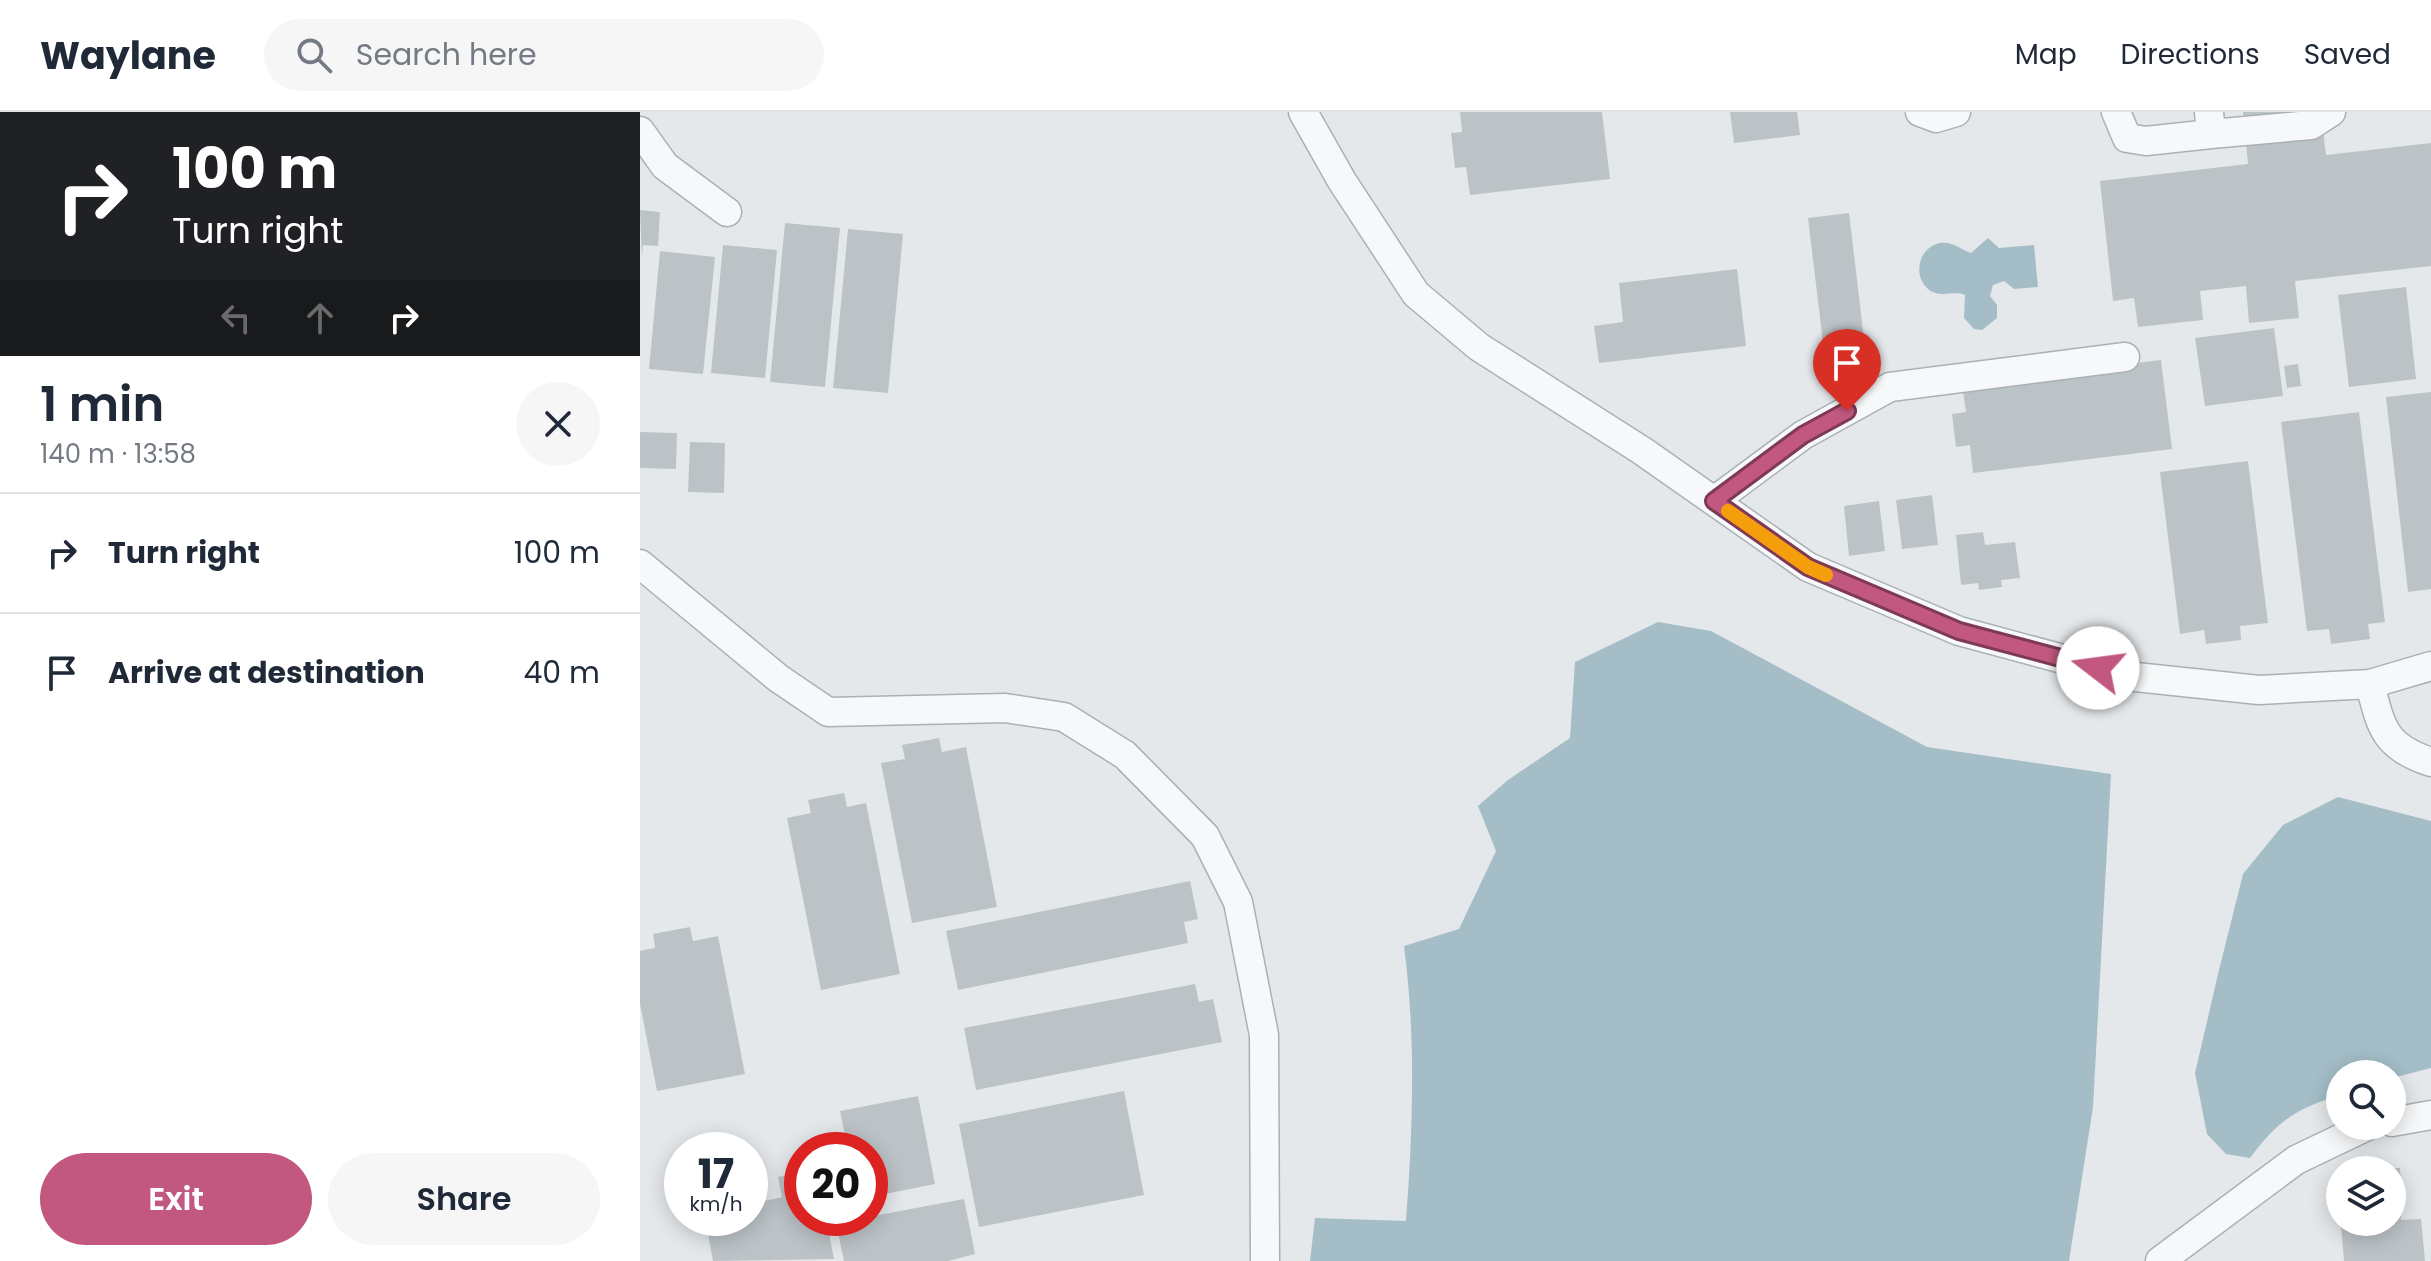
<!DOCTYPE html>
<meta charset="utf-8">
<style>
body{margin:0;font-family:Poppins,sans-serif;background:#f6f6f7;color:#1f2937;height:100vh;display:flex;flex-direction:column;font-size:30px;white-space:nowrap}
*{box-sizing:border-box;margin:0}
p{font-size:26px;color:#747a83}
.icon{flex:none;width:44px;height:44px;fill:none;stroke:currentColor;stroke-width:2;stroke-linecap:round;stroke-linejoin:round}
.map{position:relative;flex:1;overflow:hidden}
.drawer{display:flex;flex-direction:column;background:#fff;width:640px}
.drawer>*{flex:none}
.hud{background:#202124;color:#fff;overflow:hidden}
.controls{position:absolute;left:1686px;top:948px;display:grid;gap:16px}
.controls a{display:grid;place-items:center;width:80px;height:80px;border-radius:50%;background:#fff;box-shadow:0 4px 20px #0003;font-size:40px}
.speed{position:absolute;left:24px;top:1020px;display:flex;gap:16px;font-size:40px;font-weight:700;text-align:center}
.speed>*{display:grid;place-content:center;width:104px;height:104px;border-radius:50%;background:#fff;box-shadow:0 4px 20px #0003;line-height:1}
.speed small{font-size:20px;font-weight:400}
.speed .limit{border:12px solid #d22;background:#fff;color:#111}
.pin{position:absolute;display:grid;place-items:center;width:68px;height:68px;color:#fff;margin:-82px -34px;border-radius:50% 50% 50% 0;rotate:-45deg;box-shadow:0 0 8px #0007}
.pin .icon{rotate:45deg}
.me{position:absolute;width:88px;margin:-44px;rotate:285deg;stroke-linejoin:round;filter:drop-shadow(0 0 6px #0008)}
.turn{display:flex;align-items:center;gap:28px;height:168px;padding:0 40px;font-size:36px}
.turn .icon{width:104px;height:104px;stroke-width:2.5}
.turn b{display:block;font-size:56px;line-height:68px}
.lanes{display:flex;align-items:center;height:76px;padding:0 40px;background:#0003;justify-content:center;gap:40px;direction:ltr}
.lanes .off{opacity:.35}
.round{display:grid;place-items:center;flex:none;width:84px;height:84px;border-radius:42px;background:#f6f6f7}
.summary{display:flex;align-items:center;justify-content:space-between;height:136px;padding:0 40px}
h1{font-size:48px;font-weight:600;line-height:60px}
.action{display:flex;gap:16px;margin-top:auto;padding:16px 40px}
.action a{flex:1;height:92px;border-radius:48px;background:#c25880;color:#fff;font-size:32px;font-weight:600;line-height:92px;text-align:center}
.action a+a{background:#f6f6f7;color:#1f2937}
ul{padding:0;list-style:none}
li{display:flex;align-items:center;gap:24px;height:120px;padding:0 40px;border-top:2px solid #e0e1e3}
li div{flex:1}
li b{display:block;font-size:30px}
li em{font-style:normal}
header{display:flex;align-items:center;gap:48px;box-sizing:border-box;height:112px;padding:0 40px;background:#fff;border-bottom:2px solid #e0e1e3}
header strong{font-size:38px}
nav{display:flex;gap:44px;margin-inline-start:auto;font-size:28px}
.search{width:560px;height:72px;background:#f6f6f7;display:flex;align-items:center;gap:20px;box-sizing:border-box;padding:0 28px;border-radius:44px;color:#747a83;font-size:30px}
main{display:flex;flex:1;min-height:0}
.map>svg:first-child{display:block}
.water{fill:#a4bdc7}
.building{fill:#bcc3c7}
.lines{fill:none;stroke-linecap:round;stroke-linejoin:round}
.minor-casing{stroke:#aab0b5;stroke-width:31}
.minor{stroke:#f7f8f9;stroke-width:28}
.route-casing{stroke:#7e3953;stroke-width:20}
.route{stroke:#c25880;stroke-width:14}
.slow{stroke:#f59e0b;stroke-width:14}
</style>
<header>
<strong>Waylane</strong>
<div class="search"><svg class="icon" aria-label="search" viewBox="0 0 24 24"><circle cx="10" cy="10" r="6"/><path d="M15 15l6 6"/></svg>Search here</div>
<nav><a>Map</a><a>Directions</a><a>Saved</a></nav>
</header>
<main>
<section class="drawer">
<div class="hud">
<div class="turn"><svg class="icon" aria-label="right" viewBox="0 0 24 24"><path d="M7 20v-9h11M14 6l5 5-5 5"/></svg><div><b>100 m</b>Turn right</div></div>
<div class="lanes"><svg class="icon off" aria-label="left" viewBox="0 0 24 24"><path d="M17 20v-9H6M10 6l-5 5 5 5"/></svg><svg class="icon off" aria-label="ahead" viewBox="0 0 24 24"><path d="M12 20V5M6 11l6-6 6 6"/></svg><svg class="icon" aria-label="right" viewBox="0 0 24 24"><path d="M7 20v-9h11M14 6l5 5-5 5"/></svg></div>
</div>
<div class="summary"><div><h1>1 min</h1><p>140 m · 13:58</p></div><a class="round"><svg class="icon" aria-label="close" viewBox="0 0 24 24"><path d="M6 6l12 12M18 6L6 18"/></svg></a></div>
<ul>
<li><svg class="icon" aria-label="right" viewBox="0 0 24 24"><path d="M7 20v-9h11M14 6l5 5-5 5"/></svg><div><b>Turn right</b></div><em>100 m</em></li>
<li><svg class="icon" aria-label="arrive" viewBox="0 0 24 24"><path d="M6 21V4h12l-3 4 3 4H6"/></svg><div><b>Arrive at destination</b></div><em>40 m</em></li>
</ul>
<div class="action"><a>Exit</a><a>Share</a></div>
</section>
<div class="map">
<svg width="1791" height="1149" viewBox="0 0 1791 1149">
<rect width="100%" height="100%" fill="#e5e8eb"/>
<path class="water" d="M1348,126L1359,136L1394,133L1398,175L1374,177L1364,169L1353,173L1350,184L1357,193V206L1342,218L1334,217L1324,206L1325,183C1313,178 1300,187 1288,177C1272,163 1279,135 1300,131C1312,129 1320,137 1331,141Z
M1018,510L1071,519L1287,635L1471,662L1453,995L1429,1149H670L675,1106L766,1109C773,1017 776,925 764,834L819,817L856,739L838,694L868,668L930,626L935,550Z
M1698,685L1791,709V956L1752,966V962H1700V983C1656,997 1638,1008 1610,1046L1586,1042L1567,1022L1555,961L1579,858L1603,762L1643,713Z"/>
<path class="building" d="M820,0H962L970,67L830,83L826,55L815,56L811,21L822,20Z
M1090,0H1157L1160,23L1094,31Z
M1603,0H1681L1686,43L1791,31V154L1655,169L1659,206L1609,211L1606,174L1560,179L1563,208L1498,215L1494,186L1473,189L1460,69L1608,52Z
M0,98L20,100L18,134L3,133L2,146Z
M1209,101L1225,235L1184,239L1168,106Z
M145,111L200,116L185,275L130,270Z
M208,117L263,122L248,281L193,276Z
M83,133L137,138L125,266L71,261Z
M20,139L75,145L63,262L9,257Z
M1097,157L1106,234L959,251L954,214L983,210L979,171Z
M1766,175L1776,267L1709,275L1698,183Z
M1634,216L1643,284L1565,294L1555,226Z
M1521,248L1532,337L1333,361L1330,333L1316,335L1312,302L1326,300L1322,273Z
M1658,252L1661,274L1647,276L1644,254Z
M1791,280V477L1768,480L1746,285Z
M1719,300L1745,510L1728,512L1730,527L1691,532L1689,517L1667,519L1641,310Z
M0,320L37,321L36,357L0,356Z
M50,330L85,331L84,381L48,380Z
M1608,349L1628,511L1600,514L1601,528L1566,532L1564,518L1540,522L1520,360Z
M1292,383L1298,433L1262,437L1256,388Z
M1239,389L1245,439L1209,444L1204,394Z
M1343,420L1345,433L1375,430L1380,466L1361,468L1362,475L1339,478L1338,471L1321,473L1316,423Z
M299,626L302,640L326,635L357,795L272,811L241,651L265,647L262,633Z
M204,681L207,695L226,691L260,862L181,878L147,706L171,701L168,688Z
M550,769L558,807L544,810L548,831L318,878L306,819Z
M50,815L53,829L78,824L105,962L17,979L0,892V839L15,836L13,822Z
M555,872L559,890L573,887L582,930L336,978L324,916Z
M484,979L504,1083L339,1115L319,1012Z
M278,984L295,1072L230,1085V1038H208L200,999Z
M1752,1056H1760L1762,1082L1752,1083Z
M162,1060V1106H186L194,1147L73,1149L65,1106H110V1092L142,1085L138,1065Z
M324,1087L335,1142L308,1149H204L196,1111Z
M1760,1094L1761,1108L1781,1107L1785,1149H1704L1701,1113L1752,1110V1095Z"/>
<g class="lines">
<defs>
<path id="minor" d="M663,0L702,69L776,182L839,235L1001,338L1168,455L1319,519L1486,564L1619,578L1730,572L1791,554
M1280,0L1296,6L1316,0
M1476,0L1487,26L1506,29L1571,22L1569,0
M0,19L25,54L87,100
M1571,22L1671,13L1691,0
M1074,389L1163,323L1250,275L1485,245
M0,452L138,566L188,600L365,596L424,605L485,643L565,724L598,790L624,923L625,1149
M1730,572C1741,615 1744,635 1791,650
M1752,1010L1791,1003
M1520,1149L1656,1048L1727,1014"/>
</defs>
<use href="#minor" class="minor-casing"/>
<use href="#minor" class="minor"/>
</g>
<g class="lines">
<defs>
<path id="route" d="M1207,299L1163,323L1074,389L1168,455L1319,519L1458,556"/>
</defs>
<use href="#route" class="route-casing"/>
<use href="#route" class="route"/>
<path class="slow" d="M1088,399L1168,455L1186,463"/>
</g>
</svg>
<div class="controls">
<a><svg class="icon" aria-label="search" viewBox="0 0 24 24"><circle cx="10" cy="10" r="6"/><path d="M15 15l6 6"/></svg></a>
<a><svg class="icon" aria-label="layers" viewBox="0 0 24 24"><path d="M12 4l9 5-9 5-9-5zM3 14l9 5 9-5"/></svg></a>
</div>
<div class="speed"><div>17<small>km/h</small></div><div class="limit">20</div></div>
<div class="pin" style="left:1207px;top:299px;background:#d93025"><svg class="icon" aria-label="arrive" viewBox="0 0 24 24"><path d="M6 21V4h12l-3 4 3 4H6"/></svg></div>
<svg class="me" style="left:1458px;top:556px" viewBox="-20 -20 40 40"><circle r="19" fill="#fff"/><path d="M0-13L10 11 0 6-10 11z" fill="#c25880"/></svg>
</div>
</main>
